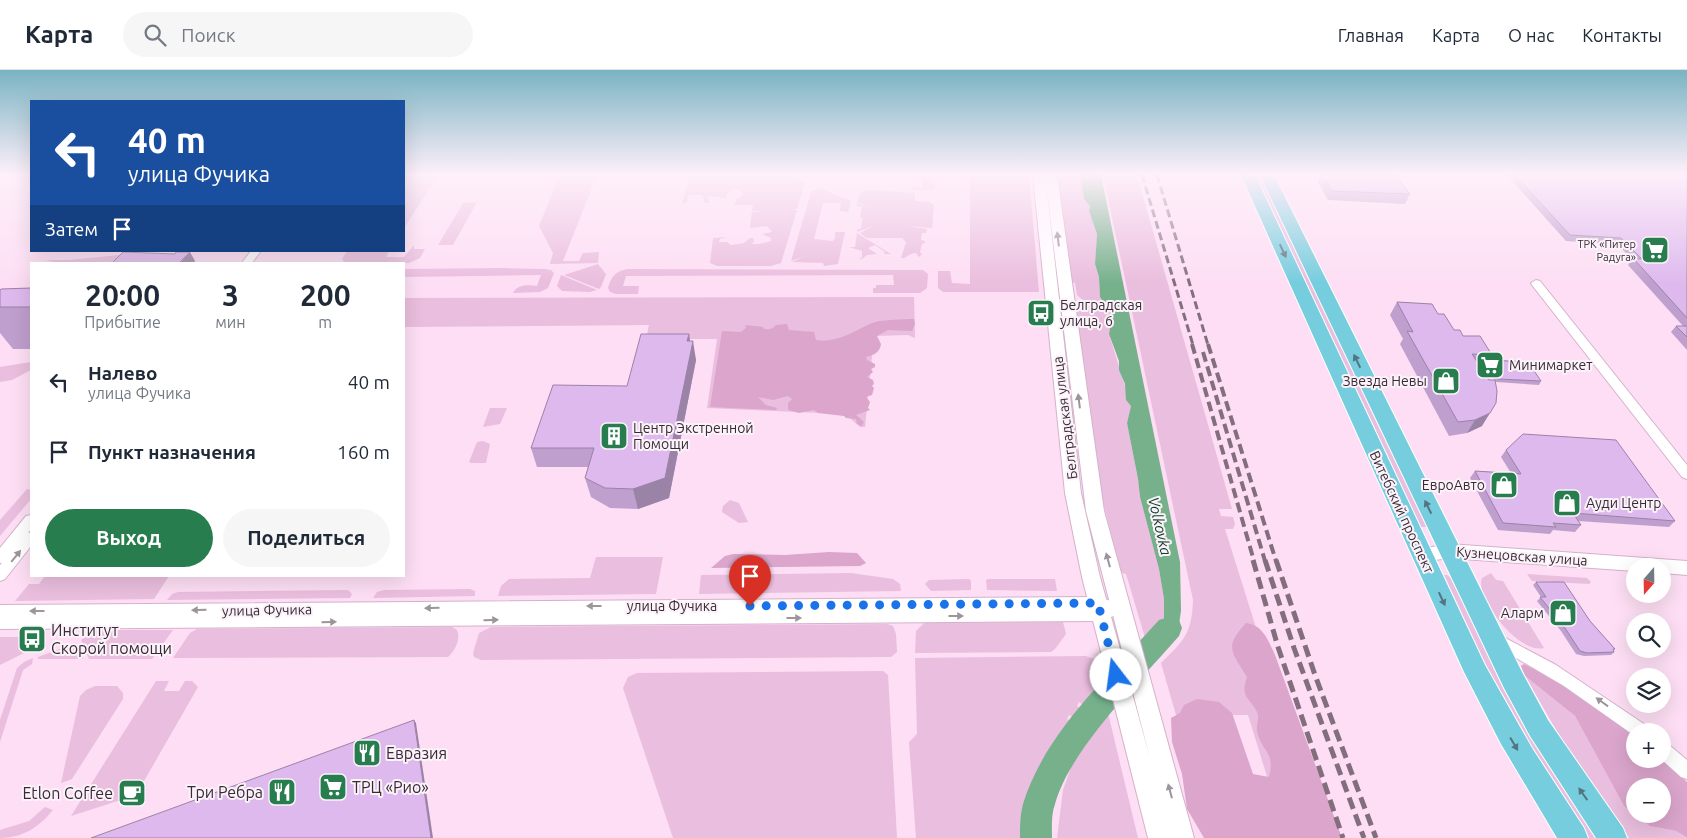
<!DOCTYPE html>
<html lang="ru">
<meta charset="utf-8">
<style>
body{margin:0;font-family:Ubuntu,sans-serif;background:#f6f6f7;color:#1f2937;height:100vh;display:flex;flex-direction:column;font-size:19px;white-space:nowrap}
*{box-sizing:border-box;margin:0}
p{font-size:16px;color:#747a83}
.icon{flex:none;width:28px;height:28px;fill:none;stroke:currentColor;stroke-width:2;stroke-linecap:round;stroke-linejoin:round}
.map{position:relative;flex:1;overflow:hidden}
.details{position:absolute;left:30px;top:192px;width:375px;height:315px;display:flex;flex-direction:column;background:#fff;border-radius:0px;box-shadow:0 5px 20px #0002}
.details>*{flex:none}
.hud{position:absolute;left:30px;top:30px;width:375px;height:152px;border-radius:0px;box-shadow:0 5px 20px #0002;background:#1a4fa0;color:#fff;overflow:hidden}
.needle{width:32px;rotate:200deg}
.controls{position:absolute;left:1626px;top:488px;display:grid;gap:10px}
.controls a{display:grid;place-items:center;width:45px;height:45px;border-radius:50%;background:#fff;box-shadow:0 5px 20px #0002;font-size:25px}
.pin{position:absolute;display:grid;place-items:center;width:42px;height:42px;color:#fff;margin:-51px -21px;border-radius:50% 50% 50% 0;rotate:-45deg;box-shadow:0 0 5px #0007}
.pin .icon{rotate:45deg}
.me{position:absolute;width:55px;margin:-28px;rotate:345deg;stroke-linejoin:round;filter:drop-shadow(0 0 4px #0008)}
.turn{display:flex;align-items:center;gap:18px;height:105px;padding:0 15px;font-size:22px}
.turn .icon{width:65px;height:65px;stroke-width:2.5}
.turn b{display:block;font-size:35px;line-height:42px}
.then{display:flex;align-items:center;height:48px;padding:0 15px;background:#0003;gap:10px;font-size:19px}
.eta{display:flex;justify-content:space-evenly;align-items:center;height:85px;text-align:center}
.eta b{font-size:30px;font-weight:700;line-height:35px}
.cta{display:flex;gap:10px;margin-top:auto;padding:10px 15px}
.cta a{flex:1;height:58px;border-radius:30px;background:#287d4f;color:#fff;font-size:20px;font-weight:700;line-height:58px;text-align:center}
.cta a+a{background:#f6f6f7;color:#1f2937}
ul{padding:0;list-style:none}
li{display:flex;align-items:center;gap:15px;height:70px;padding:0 15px}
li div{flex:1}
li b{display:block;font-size:19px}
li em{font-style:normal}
header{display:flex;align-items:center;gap:30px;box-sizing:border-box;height:70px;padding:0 25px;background:#fff;border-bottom:1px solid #e0e1e3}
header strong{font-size:24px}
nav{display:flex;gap:28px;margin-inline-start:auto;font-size:18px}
.search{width:350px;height:45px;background:#f6f6f7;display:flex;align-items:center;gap:12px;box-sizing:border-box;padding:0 18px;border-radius:28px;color:#747a83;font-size:19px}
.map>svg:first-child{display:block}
.green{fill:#eabede}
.forest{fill:#dba5cc;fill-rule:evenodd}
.water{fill:#76b18c}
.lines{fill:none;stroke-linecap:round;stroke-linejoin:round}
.river{fill:#76b18c;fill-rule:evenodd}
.minor-casing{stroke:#d5b1cb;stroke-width:2}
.tertiary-casing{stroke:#d5b1cb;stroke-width:2}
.primary-casing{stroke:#fff;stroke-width:2}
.minor{fill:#fff;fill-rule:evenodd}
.tertiary{fill:#fff;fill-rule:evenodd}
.primary{fill:#76cdde;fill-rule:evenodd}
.rail-far2{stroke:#826e7d;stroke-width:3;stroke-dasharray:8 4;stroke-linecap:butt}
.rail-far1{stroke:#826e7d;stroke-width:4;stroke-dasharray:10 5;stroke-linecap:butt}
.rail{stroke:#826e7d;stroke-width:5;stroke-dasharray:12 6;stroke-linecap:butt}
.wall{fill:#bf9fcd}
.shaded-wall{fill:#9b82a7}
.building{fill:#deb9ee;stroke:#9b82a7}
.oneway{fill:#9c959a}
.oneway2{fill:#547482}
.route{stroke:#1a73e8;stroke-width:9;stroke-dasharray:0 16.2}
.labels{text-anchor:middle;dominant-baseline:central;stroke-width:4;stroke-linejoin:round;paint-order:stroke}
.far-poi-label{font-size:11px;fill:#392b36;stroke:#fbf3f9;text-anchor:end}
.poi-label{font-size:14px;fill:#392b36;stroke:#fbf3f9;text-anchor:start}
.street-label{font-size:14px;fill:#392b36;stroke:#fbf3f9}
.water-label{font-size:15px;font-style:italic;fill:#134229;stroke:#fbf3f9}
.near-poi-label{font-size:16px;fill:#392b36;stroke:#fbf3f9;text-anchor:start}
</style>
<header>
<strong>Карта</strong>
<div class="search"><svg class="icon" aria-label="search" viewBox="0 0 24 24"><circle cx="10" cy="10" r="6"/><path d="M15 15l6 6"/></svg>Поиск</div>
<nav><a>Главная</a><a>Карта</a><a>О нас</a><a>Контакты</a></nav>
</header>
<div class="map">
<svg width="1687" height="768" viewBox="0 0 1687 768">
<rect width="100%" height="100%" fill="#fddef4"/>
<path class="green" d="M404,105H438L404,158Z
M560,105H597L563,191H579L583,183L599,182L598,193L550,194L553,183L539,156Z
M674,105H785L805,113L797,139L790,140H797L781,193L771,196H717L710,193L713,168L727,167L720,169L719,172H727L731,175L744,173L750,168H753L754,172L751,174H759L771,171V168L762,164L772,162L767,156L750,158L752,142L766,141H752L753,135H734L737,131L736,129L741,127L742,124L740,120L734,119L726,124L727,128L708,126L709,133H705L702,125H688L687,132L682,134L689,110L688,107Z
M848,105H932L931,110L935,111V118L932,120H911L913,117H922V109Z
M970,105H1029L1039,222H943L938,218V201H950L952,213L970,214Z
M1057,105H1080L1084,129L1090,136L1089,141L1097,164L1095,194L1099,207L1100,227L1112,245L1109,264L1131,336L1127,353L1138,409L1140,427L1159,499L1164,529V553L1146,571L1126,504L1122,503L1119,494L1100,420L1075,238L1084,240L1083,230L1077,225L1075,213L1072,212Z
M1103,105H1137L1232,439H1219L1221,446L1233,447L1235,454L1233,459H1225L1264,583L1286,768L1248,645H1176L1161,593C1184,571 1192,563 1193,530Z
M1255,105H1260L1427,457H1419Z
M819,118L851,131L848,142L840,141L841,133H823L814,169L833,171L835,168V162H845L838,194L824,196L823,193L792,192L805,186L791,191L811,122Z
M872,120L915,123V131L929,132L934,135L932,158L908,156L927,159L926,163H922L921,170L925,171V173L922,174L920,182L922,184L919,187L916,183C909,183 906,189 901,188L906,172L902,168H867L860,163L873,156L857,162L858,159H861L863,148L860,147L862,137L857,136V133L876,139L857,132C859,122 862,121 872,120Z
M477,132L453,175H438L463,133Z
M857,163L891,184H884L885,182L875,175L868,178L877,184L867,185L862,189H857L862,188V181L849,177H855Z
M414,175V179H425L420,188L409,193H351L344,192L342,189L347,181H389L386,187H404Z
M119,185L113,194H62L46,190H69Z
M598,194L606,204L601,217L599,219L564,205Z
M501,198L545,199L551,200L554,203L548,218L540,222L513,223C517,214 530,215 537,216L541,205L404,207V199Z
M628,199L923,200L928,204L927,218L920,223H873V218H876V215H894L893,205L626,206L623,216H639L638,224H616L610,222L608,218C612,206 615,201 628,199Z
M561,205L597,220L590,222L562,221L557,216Z
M914,227L915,268L908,265L874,266L865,357H860L845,344L707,338L717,269H646L649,255L404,257V228Z
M31,292V300L12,310L0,312V297Z
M490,338H507L500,354L483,357Z
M483,371L490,374L486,393H471L469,392L477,372Z
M27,419L31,420V429L0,466V450Z
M730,430L739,433L748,452L739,453L722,442L723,436Z
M596,487H663L656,524L498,526L501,516L509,509L590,508Z
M851,503L893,509L900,514L901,521L699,524L701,505Z
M1491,503L1496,510L1503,511L1544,578C1518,585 1474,525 1482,508Z
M1527,504L1587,508L1591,512L1589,514L1532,511Z
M1444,505H1447L1452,509L1501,612L1598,768H1589L1537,692L1492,611Z
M45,506H169L154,529L15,531L29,514H39Z
M969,509L971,511V520L931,521L925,514L929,510Z
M988,509H1055L1057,521L987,520L986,510Z
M470,519L475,521V526L373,528L377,522L384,520Z
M348,520L352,524L350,528L167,530L172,524L178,522Z
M1063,552L1066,564L1055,579L1051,582L915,583L916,561L924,553Z
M887,554L893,556L896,564L897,582L891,587L481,590L474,587L473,583L479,563L491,557Z
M452,557L457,560C461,569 455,581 448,587L173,588L190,563L197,559Z
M96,560H173L152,589H89L81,570Z
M0,567H18L24,583L0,595Z
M76,573L83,589H38V587Z
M1086,586L1096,590L1100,622L1087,637L1079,632L1077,636L1085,642L1077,650L1069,645L1067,649L1074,653C1042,692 1027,716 1027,768H916L909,672L917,664L915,588Z
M33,588L32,594L23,600L0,672V650L17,598L24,592Z
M883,601L888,605L897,768H673L623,618L628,607L637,603Z
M1525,606L1575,646L1624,736L1650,756L1676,761L1686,768H1629L1566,677Z
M156,611H169L164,621H179L185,611H192L198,617L136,725L71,746Z
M95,616H117L123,623V629L72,709L61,713L80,626L86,620Z
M1108,643L1138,768H1057L1063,720L1075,686Z
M45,737L53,740C39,757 23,768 0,768V760L29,751Z"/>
<path class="forest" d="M914,249L915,254L912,261L888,260L877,266L881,274C880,283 873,285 866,287L867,290L875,294V297L871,299L873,302L867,307L873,310L874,314L872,316L874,318L872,325L866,327L870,332L868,338L870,340L856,345L864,352L862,356L857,354L856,349L846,348L844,346L818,343L814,340L799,343L788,340V333L792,329L788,326L773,330L758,327L766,335L777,338L776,340L710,337L722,261L741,262L746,258L745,255L764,257L762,258C768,260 772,260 776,255L787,254L789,260L814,262L816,270C838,274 856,259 875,252C882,250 906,249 914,249Z
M829,482L857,483L866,493L860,496L711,498L725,486L733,484L785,485Z
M1246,553C1263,555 1268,570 1275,585L1342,768H1204L1187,739L1182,704L1172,672L1171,648L1180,643L1184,635L1197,629L1219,632L1232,643L1253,704L1269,707C1276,681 1261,682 1257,661C1256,654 1260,649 1257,642C1249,626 1240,628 1247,607C1231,581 1224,577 1246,553Z
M1524,594L1566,616L1635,665V689H1662L1687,712V768L1676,761L1650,756L1624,736L1575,646L1525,606L1521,596ZM1635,716H1662V744H1635Z"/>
<path class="water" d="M1080,105H1101L1180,492L1181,541L1179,554L1154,588L1151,585L1146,571L1164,553V529L1159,499L1140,427L1138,409L1127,353L1131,336L1126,330L1125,314L1119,300V291L1109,264L1112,245L1100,227L1099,207L1095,194L1097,164L1089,141L1090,136L1084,129Z"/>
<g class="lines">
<path class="river" d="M1169,547L1179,550L1182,558L1179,566C1141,610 1070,679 1055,734C1051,745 1052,757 1052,768H1020C1020,757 1020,745 1023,734C1046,660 1110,605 1159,550Z"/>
<defs>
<path id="minor" d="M251,181H261L251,194H241Z
M1536,210L1540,211L1687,395V409L1682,407L1532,215L1531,213Z
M31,445V459L28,463L31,462V476L5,509L0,511V495L2,493H0V478L26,446Z
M1098,527L1111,531L1113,534L1121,531L1126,533L1128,537L1126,541L1101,551L0,559V535Z
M1494,562L1556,595L1647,656L1649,661H1635V666L1564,616L1489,572L1486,568L1489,564Z
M1662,671L1668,674L1687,690V709L1681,707L1661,689H1662Z"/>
<path id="tertiary" d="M1033,105H1045L1081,423L1100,507L1150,688L1086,441L1045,105H1057L1104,441L1194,768H1148L1082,507L1065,423Z
M1449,474L1687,491V505L1662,503V496H1635V501L1449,488L1421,492L1415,490L1412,485L1415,480Z"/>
<path id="primary" d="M1241,105H1255L1485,595L1532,678L1584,758L1588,768H1557L1501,674L1464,602Z
M1260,105H1274L1522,602L1548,650L1623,758L1627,768H1596L1530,666L1504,618Z"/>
</defs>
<use href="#minor" class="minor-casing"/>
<use href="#tertiary" class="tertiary-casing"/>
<use href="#primary" class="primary-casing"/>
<use href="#minor" class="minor"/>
<use href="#tertiary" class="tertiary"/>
<use href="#primary" class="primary"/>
<path class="rail-far2" d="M1142,105L1193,275
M1157,105L1208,275"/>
<path class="rail-far1" d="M1192,274L1254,491
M1208,274L1276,491
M1203,282L1265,491"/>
<path class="rail" d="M1253,490L1278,577L1343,768
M1265,490L1294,578L1364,768
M1276,490L1315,605L1376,768"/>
</g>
<path class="wall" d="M1320,105H1396L1410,124L1405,134L1328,130L1318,112Z
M1507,105H1687V280L1671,262L1676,256H1683L1628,195L1632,189L1617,174L1566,171Z
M31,218V279H13L0,263V220Z
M1397,232L1438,244L1454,260L1492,285L1489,290L1541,311L1539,315L1496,312L1485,296L1484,298H1481L1482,356L1467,363L1449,366L1400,274L1403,269L1390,245Z
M689,264L690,271L696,290L669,428L638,439L610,438L591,427L585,408L588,397H537L531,378L627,316Z
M1506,380L1675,451L1669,457L1578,451L1581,455L1575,462L1553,460L1550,464L1498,460L1470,408L1475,401L1511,403L1501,387Z
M1536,512L1590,551L1615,579L1613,580L1614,582L1611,585L1584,586L1576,584L1561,561L1537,531L1541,527L1533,515Z"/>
<path class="shaded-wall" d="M190,182L195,191L193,194H179Z
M689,264L691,280L693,271L696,290L669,428L638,439L633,419L687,271Z
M1490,343L1482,356L1467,363L1475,350Z
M414,650L416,653L433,768H431Z"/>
<path class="building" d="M1323,105H1396L1410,124L1332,121Z
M1515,105H1687V248L1633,188L1642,189L1621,168L1570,165Z
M123,182L175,184L176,182H190L179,193L111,194Z
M31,218V237H0V220L1,219Z
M1397,232L1432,234L1438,244H1444L1454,260H1460L1463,266H1480L1492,285L1472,284L1489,310H1495L1497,321L1496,333L1490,343L1475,350L1458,352L1407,261L1413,262Z
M1676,256H1687V267Z
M641,264H689L687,271H693L665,408L633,419L605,418L585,408L594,378H531L553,315L627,316Z
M1489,290L1528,292L1541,311L1498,309L1487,292Z
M1523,364L1616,370L1675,451L1573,443L1581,455L1553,453L1556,457L1503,453L1475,401L1521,404L1506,380Z
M1536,512H1564L1590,551L1615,579H1613L1614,582L1587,583L1580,581L1565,558L1540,527H1546Z
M414,650L431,768H91Z"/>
<defs><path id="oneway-solid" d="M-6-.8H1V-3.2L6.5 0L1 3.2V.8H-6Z" transform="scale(1.25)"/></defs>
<g class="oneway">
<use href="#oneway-solid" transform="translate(1058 169) rotate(-97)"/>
<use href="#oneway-solid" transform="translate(1079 331) rotate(-97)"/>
<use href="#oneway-solid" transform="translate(16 486) rotate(-51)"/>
<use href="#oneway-solid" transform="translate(1108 490) rotate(-105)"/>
<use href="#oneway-solid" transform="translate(594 536) rotate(180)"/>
<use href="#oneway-solid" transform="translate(432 538) rotate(179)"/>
<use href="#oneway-solid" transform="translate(199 540) rotate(179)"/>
<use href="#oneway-solid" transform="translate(37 541) rotate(180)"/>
<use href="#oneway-solid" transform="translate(956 546)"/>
<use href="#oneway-solid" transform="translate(794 548)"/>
<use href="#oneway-solid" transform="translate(491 550) rotate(-1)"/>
<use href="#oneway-solid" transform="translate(329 552) rotate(-1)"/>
<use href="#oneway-solid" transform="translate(1602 632) rotate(-144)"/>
<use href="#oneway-solid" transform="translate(1170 721) rotate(-105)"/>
</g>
<g class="oneway2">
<use href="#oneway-solid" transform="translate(1283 181) rotate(65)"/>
<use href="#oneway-solid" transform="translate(1357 291) rotate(-116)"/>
<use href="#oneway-solid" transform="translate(1428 437) rotate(-116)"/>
<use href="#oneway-solid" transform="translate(1442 529) rotate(65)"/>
<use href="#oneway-solid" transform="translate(1514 674) rotate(59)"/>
<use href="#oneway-solid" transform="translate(1583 724) rotate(-125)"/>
</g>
<linearGradient id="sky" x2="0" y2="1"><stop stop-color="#7ab3c3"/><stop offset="0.49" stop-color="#fef0fa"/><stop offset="1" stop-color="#fef0fa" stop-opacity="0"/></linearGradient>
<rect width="1687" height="213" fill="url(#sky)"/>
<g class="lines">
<path class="route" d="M750,536L1098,533L1116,605"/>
</g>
<defs>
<symbol id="supermarket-square" viewBox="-11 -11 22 22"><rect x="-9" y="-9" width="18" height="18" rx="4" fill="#287d4f" stroke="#fbf3f9"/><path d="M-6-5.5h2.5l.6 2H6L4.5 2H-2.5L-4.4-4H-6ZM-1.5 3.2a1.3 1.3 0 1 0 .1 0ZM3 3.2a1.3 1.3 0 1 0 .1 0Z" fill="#fff"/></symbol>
<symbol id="bus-square" viewBox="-11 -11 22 22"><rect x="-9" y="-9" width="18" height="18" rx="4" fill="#287d4f" stroke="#fbf3f9"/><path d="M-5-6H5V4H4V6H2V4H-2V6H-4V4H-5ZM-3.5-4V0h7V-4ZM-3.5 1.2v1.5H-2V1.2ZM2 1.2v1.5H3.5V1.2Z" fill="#fff"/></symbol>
<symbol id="shop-square" viewBox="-11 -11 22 22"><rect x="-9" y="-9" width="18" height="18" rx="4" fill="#287d4f" stroke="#fbf3f9"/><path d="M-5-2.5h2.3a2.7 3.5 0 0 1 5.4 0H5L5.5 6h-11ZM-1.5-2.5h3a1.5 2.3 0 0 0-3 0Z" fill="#fff"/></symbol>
<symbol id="building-square" viewBox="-11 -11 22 22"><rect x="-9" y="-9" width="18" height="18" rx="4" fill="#287d4f" stroke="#fbf3f9"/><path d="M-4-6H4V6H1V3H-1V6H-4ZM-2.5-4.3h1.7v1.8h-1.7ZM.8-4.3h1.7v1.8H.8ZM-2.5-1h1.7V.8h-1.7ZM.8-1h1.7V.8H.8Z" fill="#fff"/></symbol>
<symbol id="restaurant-square" viewBox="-11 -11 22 22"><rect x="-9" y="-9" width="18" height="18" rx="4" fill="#287d4f" stroke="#fbf3f9"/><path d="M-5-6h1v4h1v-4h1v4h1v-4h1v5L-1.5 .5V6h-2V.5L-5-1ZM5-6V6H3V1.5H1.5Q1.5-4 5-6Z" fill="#fff"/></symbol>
<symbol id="cafe-square" viewBox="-11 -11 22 22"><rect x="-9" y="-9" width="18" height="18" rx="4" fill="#287d4f" stroke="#fbf3f9"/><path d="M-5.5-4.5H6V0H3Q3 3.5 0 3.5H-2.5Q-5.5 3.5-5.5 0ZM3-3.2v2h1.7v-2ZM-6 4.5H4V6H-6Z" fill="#fff"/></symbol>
</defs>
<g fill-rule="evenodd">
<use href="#supermarket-square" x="1639" y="164" width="32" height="32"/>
<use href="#bus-square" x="1025" y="227" width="32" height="32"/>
<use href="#supermarket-square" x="1474" y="279" width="32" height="32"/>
<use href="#shop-square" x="1430" y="295" width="32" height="32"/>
<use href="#building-square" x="598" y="350" width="32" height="32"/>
<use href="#shop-square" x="1488" y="399" width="32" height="32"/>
<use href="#shop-square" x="1551" y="417" width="32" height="32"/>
<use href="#shop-square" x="1547" y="527" width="32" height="32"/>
<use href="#bus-square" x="16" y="553" width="32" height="32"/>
<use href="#restaurant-square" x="351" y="667" width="32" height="32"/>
<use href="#supermarket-square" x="317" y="701" width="32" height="32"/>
<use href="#restaurant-square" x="266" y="706" width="32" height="32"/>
<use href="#cafe-square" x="116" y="707" width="32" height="32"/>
</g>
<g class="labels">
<g class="far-poi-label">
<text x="1636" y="174">ТРК «Питер<tspan x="1636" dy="13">Радуга»</tspan></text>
</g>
<g class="poi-label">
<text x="1060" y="235">Белградская<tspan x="1060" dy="16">улица, 6</tspan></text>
<text x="1509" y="295">Минимаркет</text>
<text x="1427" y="311" text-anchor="end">Звезда Невы</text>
<text x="633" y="358">Центр Экстренной<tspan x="633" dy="16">Помощи</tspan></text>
<text x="1485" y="415" text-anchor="end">ЕвроАвто</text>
<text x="1586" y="433">Ауди Центр</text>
<text x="1544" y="543" text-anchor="end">Аларм</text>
</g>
<g class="street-label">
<text transform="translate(1065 348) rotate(-97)">Белградская улица</text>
<text transform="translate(1402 442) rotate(65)">Витебский проспект</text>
<text transform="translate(1522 486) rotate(4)">Кузнецовская улица</text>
<text x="672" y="536">улица Фучика</text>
<text transform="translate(267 540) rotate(-1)">улица Фучика</text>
</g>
<g class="water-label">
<text transform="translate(1160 456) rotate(77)">Volkovka</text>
</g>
<g class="near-poi-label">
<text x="51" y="560">Институт<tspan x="51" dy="18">Скорой помощи</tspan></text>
<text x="386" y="683">Евразия</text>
<text x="352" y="717">ТРЦ «Рио»</text>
<text x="263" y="722" text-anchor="end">Три Ребра</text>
<text x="113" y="723" text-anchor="end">Etlon Coffee</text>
</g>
</g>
</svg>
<div class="controls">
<a><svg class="needle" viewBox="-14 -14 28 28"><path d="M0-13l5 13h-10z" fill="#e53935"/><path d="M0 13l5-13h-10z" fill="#747a83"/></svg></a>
<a><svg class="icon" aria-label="search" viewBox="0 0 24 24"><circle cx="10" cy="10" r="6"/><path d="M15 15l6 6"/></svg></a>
<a><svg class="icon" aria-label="layers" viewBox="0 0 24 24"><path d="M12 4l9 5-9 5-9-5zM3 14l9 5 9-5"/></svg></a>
<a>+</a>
<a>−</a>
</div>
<div class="pin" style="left:750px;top:536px;background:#d93025"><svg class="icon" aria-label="arrive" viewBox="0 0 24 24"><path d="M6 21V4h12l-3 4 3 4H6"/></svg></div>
<svg class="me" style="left:1116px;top:605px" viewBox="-20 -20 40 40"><circle r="19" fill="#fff"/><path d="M0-13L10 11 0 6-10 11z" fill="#1a73e8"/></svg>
<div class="hud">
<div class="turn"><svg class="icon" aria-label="left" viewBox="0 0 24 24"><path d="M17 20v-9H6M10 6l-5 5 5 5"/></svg><div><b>40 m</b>улица Фучика</div></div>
<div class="then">Затем<svg class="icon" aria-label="arrive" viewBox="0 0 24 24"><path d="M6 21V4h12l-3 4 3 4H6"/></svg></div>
</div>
<section class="details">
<div class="eta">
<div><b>20:00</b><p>Прибытие</p></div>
<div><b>3</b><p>мин</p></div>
<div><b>200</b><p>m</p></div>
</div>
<ul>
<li><svg class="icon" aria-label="left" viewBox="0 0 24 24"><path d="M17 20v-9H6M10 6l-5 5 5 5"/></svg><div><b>Налево</b><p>улица Фучика</p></div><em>40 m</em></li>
<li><svg class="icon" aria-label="arrive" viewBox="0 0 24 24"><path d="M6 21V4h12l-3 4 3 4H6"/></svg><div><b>Пункт назначения</b></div><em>160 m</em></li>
</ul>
<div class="cta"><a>Выход</a><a>Поделиться</a></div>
</section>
</div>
